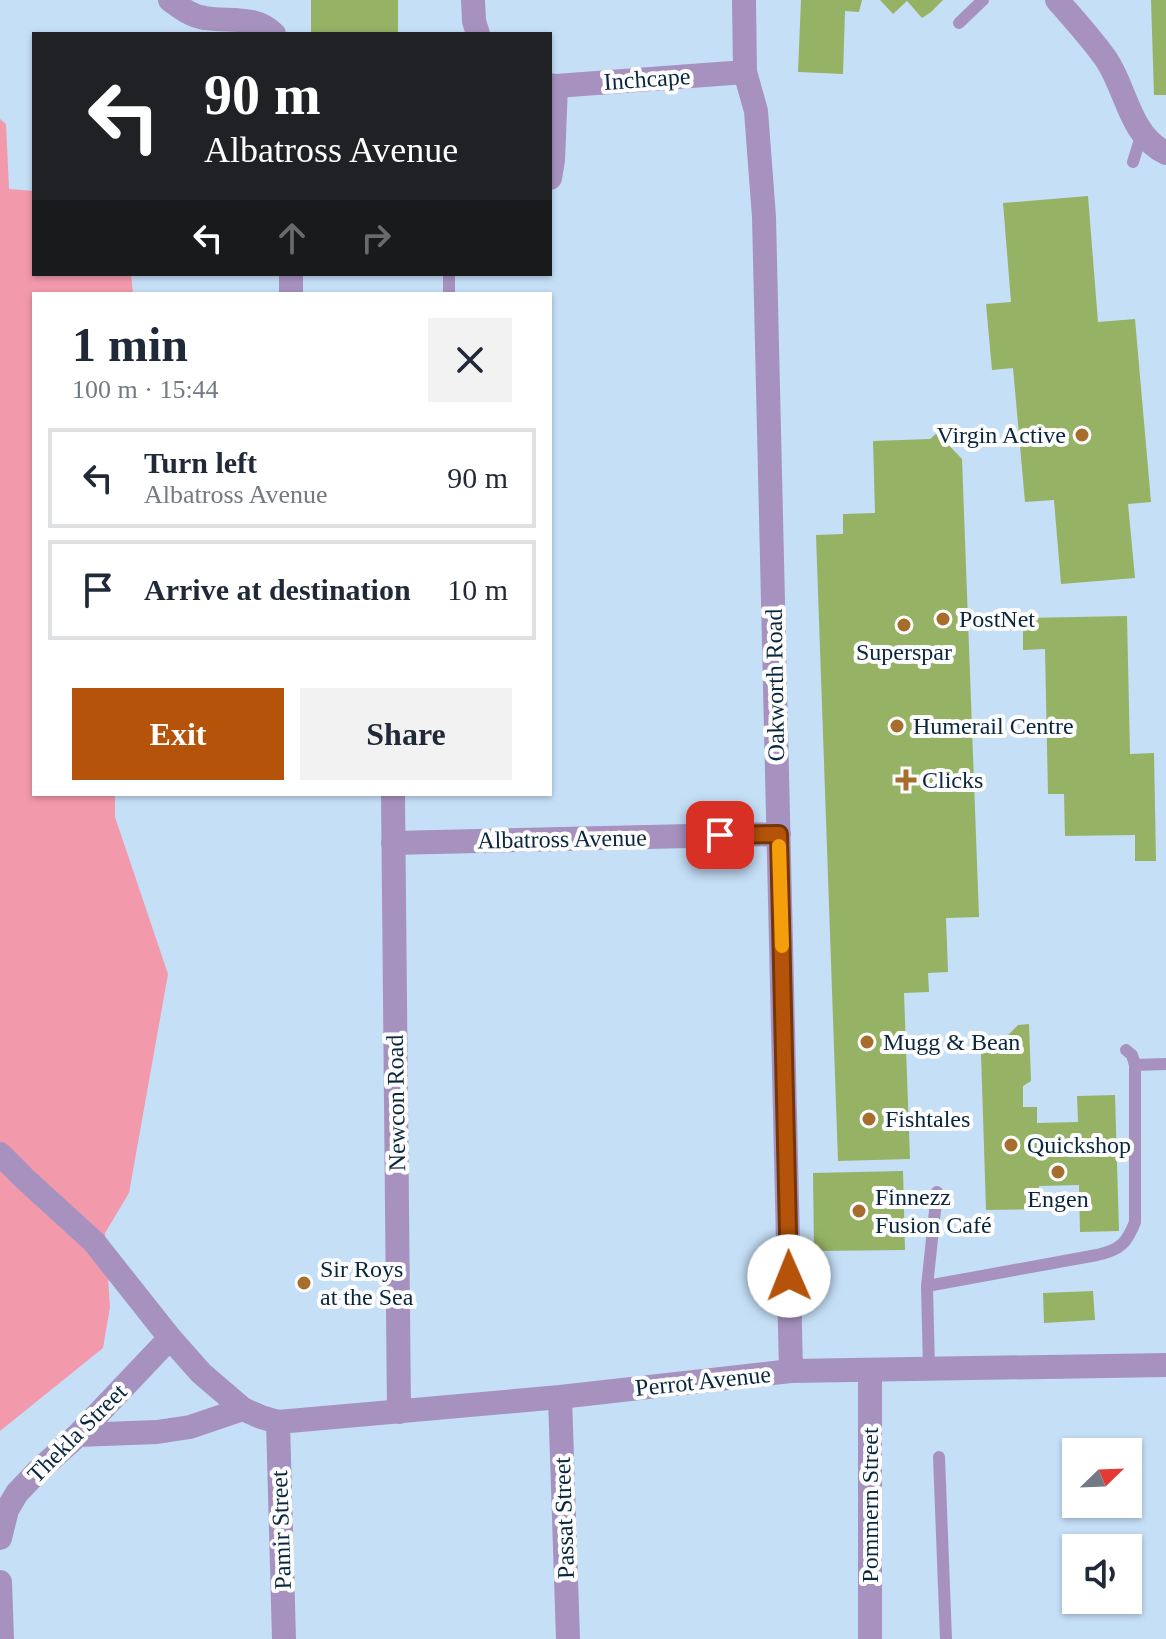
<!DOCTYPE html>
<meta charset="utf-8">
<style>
body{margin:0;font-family:"Times New Roman",serif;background:#f2f2f3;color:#1f2937;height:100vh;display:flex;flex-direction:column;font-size:30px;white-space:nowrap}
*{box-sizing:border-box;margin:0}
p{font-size:26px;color:#747a83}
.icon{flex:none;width:44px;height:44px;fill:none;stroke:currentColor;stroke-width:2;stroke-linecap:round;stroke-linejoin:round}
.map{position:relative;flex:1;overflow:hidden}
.sheet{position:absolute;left:32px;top:292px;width:520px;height:504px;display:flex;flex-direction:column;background:#fff;border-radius:0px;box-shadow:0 2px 6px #0004}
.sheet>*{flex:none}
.hud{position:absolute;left:32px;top:32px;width:520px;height:244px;border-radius:0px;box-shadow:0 2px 6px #0004;background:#202124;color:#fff;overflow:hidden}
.needle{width:52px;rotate:67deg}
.fabs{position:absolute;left:1062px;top:1438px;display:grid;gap:16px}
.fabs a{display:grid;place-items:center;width:80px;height:80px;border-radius:0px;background:#fff;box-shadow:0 2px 6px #0004;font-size:40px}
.pin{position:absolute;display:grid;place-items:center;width:68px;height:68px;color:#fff;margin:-34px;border-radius:16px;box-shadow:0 4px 12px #0006}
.me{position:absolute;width:88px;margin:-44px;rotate:359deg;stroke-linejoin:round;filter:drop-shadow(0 0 6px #0008)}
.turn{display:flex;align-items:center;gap:28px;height:168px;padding:0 40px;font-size:36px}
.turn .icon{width:104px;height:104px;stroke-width:2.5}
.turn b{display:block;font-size:56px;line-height:68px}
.lanes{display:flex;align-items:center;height:76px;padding:0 40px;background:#0003;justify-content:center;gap:40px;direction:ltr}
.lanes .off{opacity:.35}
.round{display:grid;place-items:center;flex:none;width:84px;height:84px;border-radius:0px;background:#f2f2f3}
.head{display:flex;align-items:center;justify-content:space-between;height:136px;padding:0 40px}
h1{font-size:48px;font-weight:800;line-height:60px}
.primary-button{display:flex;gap:16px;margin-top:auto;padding:16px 40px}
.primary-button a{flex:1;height:92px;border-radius:0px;background:#b45309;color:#fff;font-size:32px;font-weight:800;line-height:92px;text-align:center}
.primary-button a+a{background:#f2f2f3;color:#1f2937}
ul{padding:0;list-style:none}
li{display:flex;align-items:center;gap:24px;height:100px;margin:0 16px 12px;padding:0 24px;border:4px solid #e0e1e3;border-radius:0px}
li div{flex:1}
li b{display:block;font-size:30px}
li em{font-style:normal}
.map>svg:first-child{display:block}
.green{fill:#f299ac}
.building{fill:#95b265}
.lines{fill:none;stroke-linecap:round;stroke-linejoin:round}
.lane{stroke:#a792bf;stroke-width:12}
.street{stroke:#a792bf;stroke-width:24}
.route-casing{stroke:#753606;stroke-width:20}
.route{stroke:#b45309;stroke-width:14}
.slow{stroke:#f59e0b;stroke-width:14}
.poi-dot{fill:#a76d2c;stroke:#fdfdfd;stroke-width:3}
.labels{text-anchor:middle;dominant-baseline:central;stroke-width:8;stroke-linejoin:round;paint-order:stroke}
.street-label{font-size:24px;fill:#0a263d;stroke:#fdfdfd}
.poi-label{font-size:24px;fill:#0a263d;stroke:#fdfdfd;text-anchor:start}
</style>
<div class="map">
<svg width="1166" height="1639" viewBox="0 0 1166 1639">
<rect width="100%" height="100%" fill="#c5dff7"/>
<path class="green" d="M0,119L6,124L9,189L34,191V274H131L133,294H34V794H115V817L168,974L129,1193L105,1233L110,1307L103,1348L0,1431Z"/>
<path class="building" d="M311,0H398V34H311Z
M801,0H862L859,12L845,11L843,74L798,72Z
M880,0H943L931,12L922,18L907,1L893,14Z
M1151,0H1166V95H1154Z
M1088,196L1098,322L1135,319L1151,502L1128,504L1135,578L1061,584L1054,500L1025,502L1013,368L992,370L986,304L1011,302L1003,203Z
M937,433L962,459L979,917L946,918L948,972L928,973L929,992L904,993L910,1159L838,1161L816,535L843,534V514L875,513L873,441L930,439Z
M1127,616L1130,754L1154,753L1156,861H1135V835L1065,836L1064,794H1048L1045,649L1023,650V618Z
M1029,1024L1031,1081L1023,1086V1107H1037V1123L1078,1122L1077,1096L1115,1095L1119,1231L1080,1232L1079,1185L1039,1186L1040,1209L986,1210L981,1053H990L1018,1025Z
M903,1171L905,1250L814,1251L813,1173Z
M1093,1291L1095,1320L1044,1323L1043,1293Z"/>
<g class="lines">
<path class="lane" d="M959,23L983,0
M1133,162L1142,133
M449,274V294
M1126,1050L1132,1055L1135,1065
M927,1286L1097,1255C1120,1250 1127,1243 1135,1222V1065L1166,1064
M929,1370L927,1286L937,1192
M939,1457L946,1639"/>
<path class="street" d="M170,0C181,8 191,16 205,18C229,22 255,15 274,34
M473,0L474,21L478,34
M744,0L745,72L756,111L764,217L791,1371
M1057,0C1074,19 1091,38 1106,59C1127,90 1129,135 1166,153
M550,85L556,86L745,72
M550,178L553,160L556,86
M291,274V294
M393,794L399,1412
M393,843L779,834
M0,1154L25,1179L94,1242L170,1338L201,1373L243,1409L261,1417L278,1422L560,1397L791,1371L1166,1365
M870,1371V1639
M560,1397L568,1639
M278,1422L284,1639
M78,1435L157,1432L190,1427L243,1409
M0,1538L7,1510L17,1493L37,1472L78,1435L170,1338
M0,1582L2,1639"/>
</g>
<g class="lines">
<defs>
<path id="route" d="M720,835L779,834L789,1276"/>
</defs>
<use href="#route" class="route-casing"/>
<use href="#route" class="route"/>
<path class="slow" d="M779,846L782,946"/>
</g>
<g class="poi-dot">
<circle cx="1082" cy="435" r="8"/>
<circle cx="943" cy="619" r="8"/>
<circle cx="904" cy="625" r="8"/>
<circle cx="897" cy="726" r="8"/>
<path d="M902 768h8v8h8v8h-8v8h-8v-8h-8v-8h8z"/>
<circle cx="867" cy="1042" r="8"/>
<circle cx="869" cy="1119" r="8"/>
<circle cx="1011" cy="1145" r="8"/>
<circle cx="1058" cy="1172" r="8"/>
<circle cx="859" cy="1211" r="8"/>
<circle cx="304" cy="1283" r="8"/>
</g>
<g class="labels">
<g class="street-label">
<text transform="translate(647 79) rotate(-4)">Inchcape</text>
<text transform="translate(775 685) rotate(-91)">Oakworth Road</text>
<text transform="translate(562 839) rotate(-1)">Albatross Avenue</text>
<text transform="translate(396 1103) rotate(-91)">Newcon Road</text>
<text transform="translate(703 1381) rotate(-6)">Perrot Avenue</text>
<text transform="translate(77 1433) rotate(-45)">Thekla Street</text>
<text transform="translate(870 1505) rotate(-90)">Pommern Street</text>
<text transform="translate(564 1518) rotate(-92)">Passat Street</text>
<text transform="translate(281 1530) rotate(-92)">Pamir Street</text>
</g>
<g class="poi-label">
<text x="1066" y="435" text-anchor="end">Virgin Active</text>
<text x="959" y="619">PostNet</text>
<text x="904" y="652" text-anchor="middle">Superspar</text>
<text x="913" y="726">Humerail Centre</text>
<text x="922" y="780">Clicks</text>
<text x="883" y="1042">Mugg &amp; Bean</text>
<text x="885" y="1119">Fishtales</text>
<text x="1027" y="1145">Quickshop</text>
<text x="875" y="1197">Finnezz<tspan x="875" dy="28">Fusion Café</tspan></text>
<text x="1058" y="1199" text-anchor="middle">Engen</text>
<text x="320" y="1269">Sir Roys<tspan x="320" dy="28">at the Sea</tspan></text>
</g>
</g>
</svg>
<div class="fabs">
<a><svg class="needle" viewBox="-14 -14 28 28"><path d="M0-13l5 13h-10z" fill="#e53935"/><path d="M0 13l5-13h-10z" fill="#747a83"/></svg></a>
<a><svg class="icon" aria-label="sound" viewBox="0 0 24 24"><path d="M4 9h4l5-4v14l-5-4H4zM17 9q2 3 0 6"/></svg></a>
</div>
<div class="pin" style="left:720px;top:835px;background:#d93025"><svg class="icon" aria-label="arrive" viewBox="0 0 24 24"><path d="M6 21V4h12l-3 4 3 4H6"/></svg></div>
<svg class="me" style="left:789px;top:1276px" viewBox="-20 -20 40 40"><circle r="19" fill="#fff"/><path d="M0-13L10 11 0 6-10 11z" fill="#b45309"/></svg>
<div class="hud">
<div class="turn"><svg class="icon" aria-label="left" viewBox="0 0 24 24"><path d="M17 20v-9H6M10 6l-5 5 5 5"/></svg><div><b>90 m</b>Albatross Avenue</div></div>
<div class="lanes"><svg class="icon" aria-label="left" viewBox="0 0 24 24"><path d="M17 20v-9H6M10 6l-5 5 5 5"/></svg><svg class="icon off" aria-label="ahead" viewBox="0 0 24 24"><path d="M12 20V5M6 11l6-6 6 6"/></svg><svg class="icon off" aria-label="right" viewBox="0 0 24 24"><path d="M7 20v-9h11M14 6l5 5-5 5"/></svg></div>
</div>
<section class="sheet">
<div class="head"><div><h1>1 min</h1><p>100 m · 15:44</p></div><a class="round"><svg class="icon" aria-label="close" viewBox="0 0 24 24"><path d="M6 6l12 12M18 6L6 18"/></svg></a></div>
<ul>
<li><svg class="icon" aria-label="left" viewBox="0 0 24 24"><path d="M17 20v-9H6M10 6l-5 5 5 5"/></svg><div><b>Turn left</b><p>Albatross Avenue</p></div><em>90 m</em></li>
<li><svg class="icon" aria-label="arrive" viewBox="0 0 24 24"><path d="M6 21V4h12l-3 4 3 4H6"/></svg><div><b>Arrive at destination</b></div><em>10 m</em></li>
</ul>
<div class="primary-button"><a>Exit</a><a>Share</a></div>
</section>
</div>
